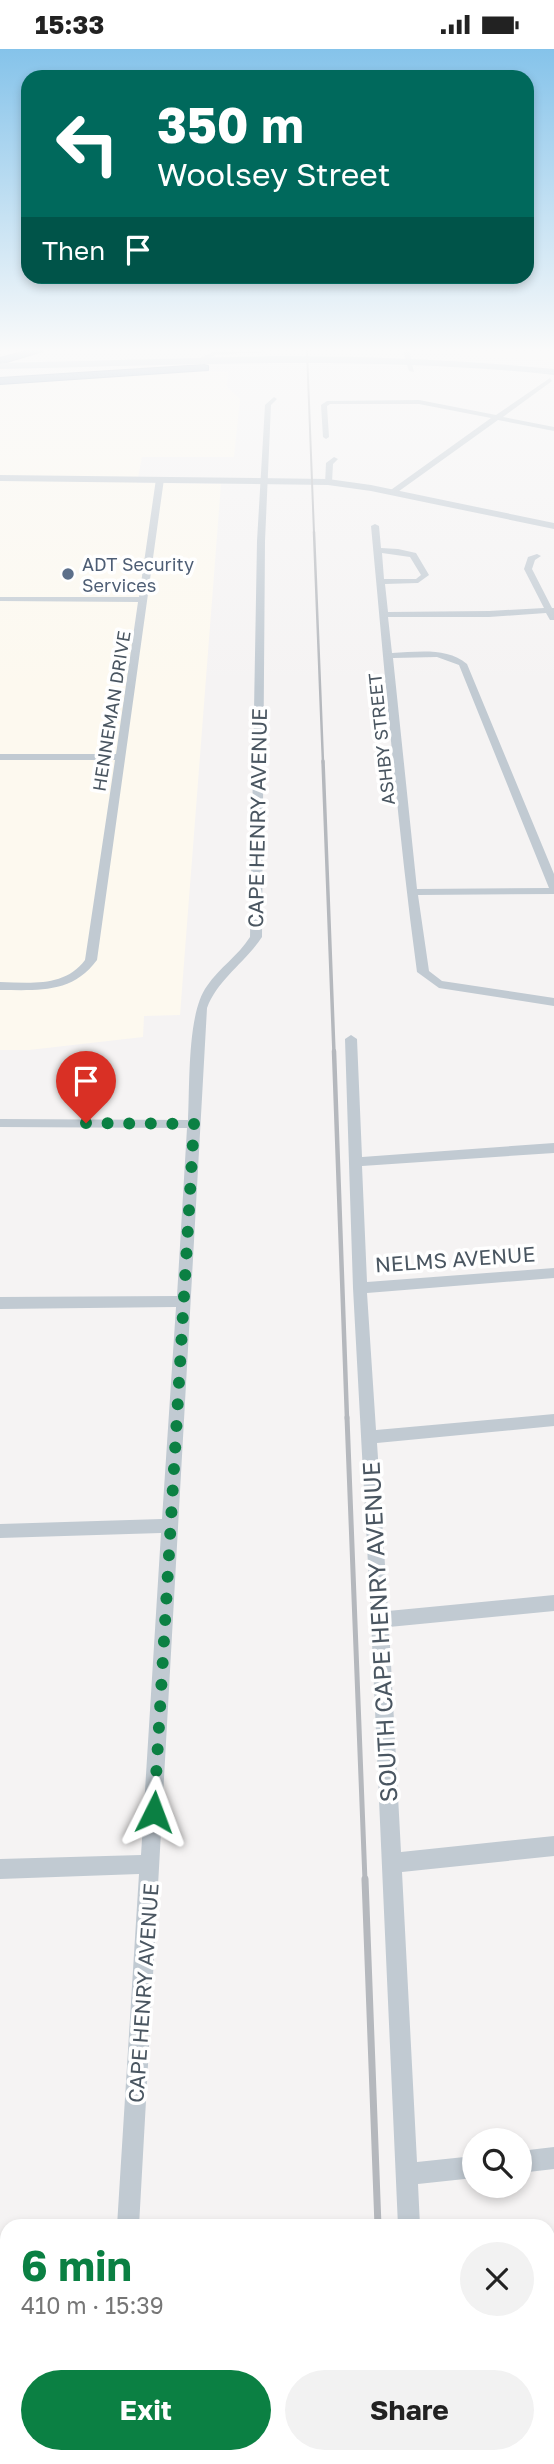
<!DOCTYPE html>
<meta charset="utf-8">
<style>
body{margin:0;font-family:"Golos Text",sans-serif;background:#f2f2f2;color:#222;height:100vh;display:flex;flex-direction:column;font-size:26px;white-space:nowrap}
*{box-sizing:border-box;margin:0}
p{font-size:23px;color:#767676}
.icon{flex:none;width:38px;height:38px;fill:none;stroke:currentColor;stroke-width:2;stroke-linecap:round;stroke-linejoin:round}
.map{position:relative;flex:1;overflow:hidden}
.sheet{position:absolute;left:0px;top:2170px;width:555px;height:245px;display:flex;flex-direction:column;background:#fff;border-radius:21px 21px 0 0;box-shadow:0 4px 10px #0003}
.sheet>*{flex:none}
.hud{position:absolute;left:21px;top:21px;width:513px;height:214px;border-radius:21px;box-shadow:0 4px 10px #0003;background:#00695c;color:#fff;overflow:hidden}
.controls{position:absolute;left:462px;top:2079px;display:grid;gap:14px}
.controls a{display:grid;place-items:center;width:70px;height:70px;border-radius:50%;background:#fff;box-shadow:0 4px 10px #0003;font-size:35px}
.pin{position:absolute;display:grid;place-items:center;width:60px;height:60px;color:#fff;margin:-72px -30px;border-radius:50% 50% 50% 0;rotate:-45deg;box-shadow:0 0 7px #0007}
.pin .icon{rotate:45deg}
.me{position:absolute;width:77px;margin:-38px;rotate:3deg;stroke-linejoin:round;filter:drop-shadow(0 0 5px #0008)}
.turn{display:flex;align-items:center;gap:24px;height:147px;padding:0 21px;font-size:32px}
.turn .icon{width:91px;height:91px;stroke-width:2.5}
.turn b{display:block;font-size:49px;line-height:60px}
.then{display:flex;align-items:center;height:66px;padding:0 21px;background:#0003;gap:14px;font-size:26px}
.round{display:grid;place-items:center;flex:none;width:74px;height:74px;border-radius:37px;background:#f2f2f2}
.headline{display:flex;align-items:center;justify-content:space-between;height:119px;padding:0 21px}
h1{font-size:42px;font-weight:700;line-height:52px;color:#0b8043}
.cta{display:flex;gap:14px;margin-top:auto;padding:14px 21px}
.cta a{flex:1;height:80px;border-radius:42px;background:#0b8043;color:#fff;font-size:28px;font-weight:700;line-height:80px;text-align:center}
.cta a+a{background:#f2f2f2;color:#222}
.status{display:flex;justify-content:space-between;align-items:center;height:49px;padding:0 35px;background:#fff;direction:ltr}
.status svg{height:19px;fill:currentColor}
.map>svg:first-child{display:block}
.commercial{fill:#fdf9ef}
.lines{fill:none;stroke-linecap:round;stroke-linejoin:round}
.motorway-casing{stroke:#7690ad;stroke-width:2}
.minor{fill:#c1cad2;fill-rule:evenodd}
.tertiary{fill:#c1cad2;fill-rule:evenodd}
.primary{fill:#b3c2d1;fill-rule:evenodd}
.motorway{fill:#8ba5c1;fill-rule:evenodd}
.rail-far5{stroke:#b5b8bd;stroke-width:2}
.rail-far4{stroke:#b5b8bd;stroke-width:2.5}
.rail-far3{stroke:#b5b8bd;stroke-width:3.5}
.rail-far2{stroke:#b5b8bd;stroke-width:4.5}
.rail-far1{stroke:#b5b8bd;stroke-width:5}
.rail{stroke:#b5b8bd;stroke-width:7}
.route{stroke:#0b8043;stroke-width:12;stroke-dasharray:0 21.6}
.service-dot{fill:#5c6f8a;stroke:#fff;stroke-width:2.5}
.labels{text-anchor:middle;dominant-baseline:central;stroke-width:7;stroke-linejoin:round;paint-order:stroke}
.far-service-label{font-size:18px;fill:#4e5e75;stroke:#fff;text-anchor:start}
.far-street-label{font-size:18px;fill:#4a5661;stroke:#fff}
.street-label{font-size:21px;fill:#4a5661;stroke:#fff}
.near-street-label{font-size:24px;fill:#4a5661;stroke:#fff}
</style>
<div class="status"><b>15:33</b><svg viewBox="0 0 49 12"><path d="M0 12V9h3v3zM5 12V6h3v6zM10 12V3h3v9zM15 12V0h3v12zM26 1h20v11H26zM47 4h2v5h-2z"/></svg></div>
<div class="map">
<svg width="554" height="2415" viewBox="0 0 554 2415">
<rect width="100%" height="100%" fill="#f5f3f3"/>
<path class="commercial" d="M430,302H554V312L438,304Z
M184,322L228,323L227,338L240,350L234,408H142L137,434L221,435L180,966L144,967L143,988L29,1001H0V335Z"/>
<g class="lines">
<defs>
<path id="motorway" d="M26,302H43L0,315V309Z
M204,316L208,317V321L0,335V329Z"/>
</defs>
<use href="#motorway" class="motorway-casing"/>
<path class="minor" d="M215,302H280L216,306L194,315L189,314Z
M403,302H409L414,323L409,322Z
M550,329L552,332L503,368L554,378V382L498,371L395,445L388,443L491,369L419,355H330L327,357L329,388L326,390L323,388L321,356L327,352L419,351L496,366Z
M274,348L277,350L271,356L265,492L262,888C245,914 218,930 207,959L139,2177H117L139,1825L0,1830V1810L141,1806L161,1484L0,1489V1475L162,1470L176,1258L0,1260V1248L177,1247L187,1079L0,1078V1070L188,1071C190,1035 187,964 207,937C219,919 238,907 250,888L257,492L265,356Z
M334,408L338,410L333,415L332,433L325,435L326,414Z
M160,428L164,430L97,911C72,945 38,941 0,941V933C31,934 65,938 85,911L115,711H0V705H116L138,553L0,552V548H139L156,430Z
M375,475L379,477L381,499L398,500L416,504L429,526L418,534L385,535L388,563L489,562L544,559L524,520L528,508L537,505L541,507L535,511L532,520L552,559H554V571H550L546,564L489,568H388L392,604C417,603 447,598 467,615L554,825V845L418,846L429,922L442,932L554,949V957L439,939L417,923C397,775 385,625 371,477ZM382,504L410,508L421,526L416,530H384ZM437,608L459,616L549,839L417,840L393,609Z
M351,986L357,990L362,1108L554,1094V1104L362,1117L367,1233L554,1219V1229L367,1244L376,1381L554,1365V1377L377,1394L388,1562L554,1546V1562L389,1578L401,1803L554,1787V1807L402,1823L417,2113L474,2107V2129L418,2135L420,2177H398L371,1571L353,1239L345,990Z
M554,2098V2120L520,2124V2102Z
M101,2408H125V2415H101Z
M405,2408H429L430,2415H406Z"/>
<path class="tertiary" d="M0,426L328,430L371,436L554,474V480L371,442L328,436L0,432Z"/>
<path class="primary" d="M277,307C370,307 462,311 554,320V326C369,306 185,316 0,320V314Z"/>
<use href="#motorway" class="motorway"/>
<path class="rail-far5" d="M307,302L314,484"/>
<path class="rail-far4" d="M314,483L323,714"/>
<path class="rail-far3" d="M323,712L334,1004"/>
<path class="rail-far2" d="M334,1002L347,1370"/>
<path class="rail-far1" d="M347,1368L365,1832"/>
<path class="rail" d="M365,1830L378,2177
M387,2408V2415"/>
</g>
<linearGradient id="sky" x2="0" y2="1"><stop stop-color="#85c3ea"/><stop offset="0.47" stop-color="#fafafa"/><stop offset="1" stop-color="#fafafa" stop-opacity="0"/></linearGradient>
<rect width="554" height="640" fill="url(#sky)"/>
<g class="lines">
<path class="route" d="M86,1074L194,1075L154,1763"/>
</g>
<circle class="service-dot" cx="68" cy="525" r="7"/>
<g class="labels">
<g class="far-service-label">
<text x="82" y="515">ADT Security<tspan x="82" dy="21">Services</tspan></text>
</g>
<g class="far-street-label">
<text transform="translate(111 662) rotate(-81)">HENNEMAN DRIVE</text>
<text transform="translate(381 690) rotate(-96)">ASHBY STREET</text>
</g>
<g class="street-label">
<text transform="translate(257 769) rotate(-89)">CAPE HENRY AVENUE</text>
<text transform="translate(455 1210) rotate(-4)">NELMS AVENUE</text>
<text transform="translate(143 1944) rotate(-86)">CAPE HENRY AVENUE</text>
</g>
<g class="near-street-label">
<text transform="translate(379 1583) rotate(-93)">SOUTH CAPE HENRY AVENUE</text>
</g>
</g>
</svg>
<div class="controls">
<a><svg class="icon" aria-label="search" viewBox="0 0 24 24"><circle cx="10" cy="10" r="6"/><path d="M15 15l6 6"/></svg></a>
</div>
<div class="pin" style="left:86px;top:1074px;background:#d93025"><svg class="icon" aria-label="arrive" viewBox="0 0 24 24"><path d="M6 21V4h12l-3 4 3 4H6"/></svg></div>
<svg class="me" style="left:154px;top:1763px" viewBox="-20 -20 40 40"><path d="M0-17L14 15 0 8-14 15z" fill="#0b8043" stroke="#fff" stroke-width="4"/></svg>
<div class="hud">
<div class="turn"><svg class="icon" aria-label="left" viewBox="0 0 24 24"><path d="M17 20v-9H6M10 6l-5 5 5 5"/></svg><div><b>350 m</b>Woolsey Street</div></div>
<div class="then">Then<svg class="icon" aria-label="arrive" viewBox="0 0 24 24"><path d="M6 21V4h12l-3 4 3 4H6"/></svg></div>
</div>
<section class="sheet">
<div class="headline"><div><h1>6 min</h1><p>410 m · 15:39</p></div><a class="round"><svg class="icon" aria-label="close" viewBox="0 0 24 24"><path d="M6 6l12 12M18 6L6 18"/></svg></a></div>
<div class="cta"><a>Exit</a><a>Share</a></div>
</section>
</div>
